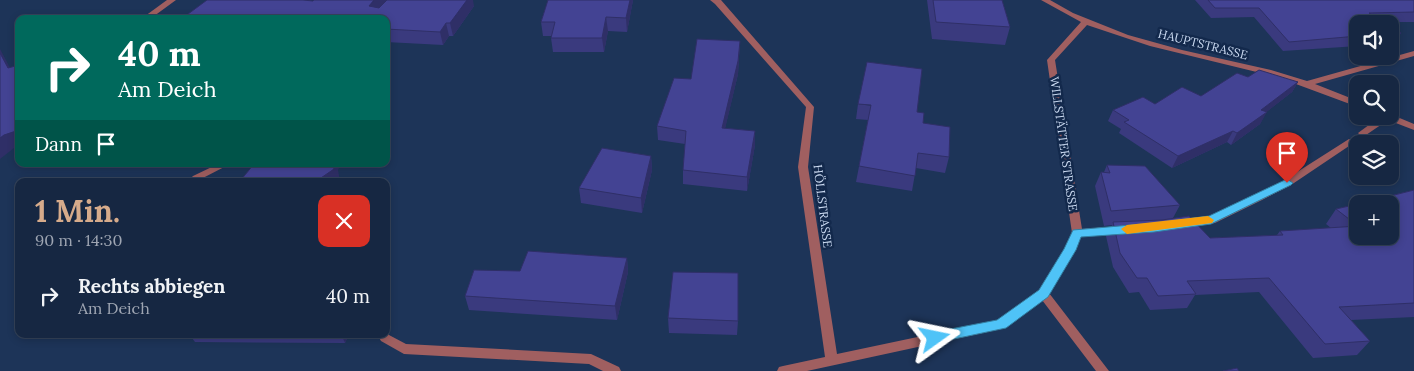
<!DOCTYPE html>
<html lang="de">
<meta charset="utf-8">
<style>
body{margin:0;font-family:Lora,serif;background:#23334d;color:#f1f3f6;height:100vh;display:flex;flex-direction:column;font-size:19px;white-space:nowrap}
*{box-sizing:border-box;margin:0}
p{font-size:16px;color:#9ea5b2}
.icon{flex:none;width:28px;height:28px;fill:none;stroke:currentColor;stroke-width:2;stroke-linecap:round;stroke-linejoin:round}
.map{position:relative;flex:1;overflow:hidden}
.panel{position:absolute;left:15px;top:178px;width:375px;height:160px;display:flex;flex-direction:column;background:#162742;border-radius:10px;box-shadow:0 2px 8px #0003,0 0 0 1px #35445b}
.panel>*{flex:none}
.hud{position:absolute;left:15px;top:15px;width:375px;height:152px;border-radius:10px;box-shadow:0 2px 8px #0003,0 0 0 1px #35445b;background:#00695c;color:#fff;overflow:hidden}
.buttons{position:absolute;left:1349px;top:15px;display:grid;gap:10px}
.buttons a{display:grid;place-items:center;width:50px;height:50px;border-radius:10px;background:#162742;box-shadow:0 2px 8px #0003,0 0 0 1px #35445b;font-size:25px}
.pin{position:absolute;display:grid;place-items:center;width:42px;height:42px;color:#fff;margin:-51px -21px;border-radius:50% 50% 50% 0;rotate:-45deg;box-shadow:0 0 5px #0007}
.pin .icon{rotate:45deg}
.me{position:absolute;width:55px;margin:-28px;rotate:78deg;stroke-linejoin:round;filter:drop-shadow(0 0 4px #0008)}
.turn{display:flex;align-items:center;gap:18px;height:105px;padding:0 20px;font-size:22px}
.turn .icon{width:65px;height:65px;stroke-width:2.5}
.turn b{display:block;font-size:35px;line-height:42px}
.then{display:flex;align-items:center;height:48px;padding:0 20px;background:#0003;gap:10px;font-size:19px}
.round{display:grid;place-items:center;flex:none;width:52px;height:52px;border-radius:10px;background:#23334d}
.overview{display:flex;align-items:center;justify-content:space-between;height:85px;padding:0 20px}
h1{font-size:30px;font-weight:700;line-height:38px;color:#d6ab8b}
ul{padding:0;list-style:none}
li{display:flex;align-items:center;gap:15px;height:65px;padding:0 20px}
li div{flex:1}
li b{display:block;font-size:19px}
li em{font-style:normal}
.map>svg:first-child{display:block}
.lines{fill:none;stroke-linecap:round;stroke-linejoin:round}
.lane{fill:#a05f60;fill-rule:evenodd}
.street{fill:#a05f60;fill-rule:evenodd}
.wall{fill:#3a3a7e}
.shaded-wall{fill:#2f2f67}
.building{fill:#434393;stroke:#2f2f67}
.route{fill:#4fc3f7;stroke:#337fa1}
.slow{fill:#f59e0b}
.labels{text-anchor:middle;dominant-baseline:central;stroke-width:5;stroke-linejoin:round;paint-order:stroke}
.street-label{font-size:12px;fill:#cbdaf1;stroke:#13294c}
</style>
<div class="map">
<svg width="1414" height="371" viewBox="0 0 1414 371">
<rect width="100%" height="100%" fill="#1d3458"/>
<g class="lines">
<path class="lane" d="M386,330L389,335L406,344L591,354L619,367L621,371H603L589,364L404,354L381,341L377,334H386Z"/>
<path class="street" d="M167,0H176L150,19H141Z
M710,0H721L814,107L808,167L837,354L998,320L1039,290L1065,249L1072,233L1047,60L1081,22L1041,0H1050L1073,13L1128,35L1182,50L1271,70L1307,81L1414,51V56L1315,84L1358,101V107L1277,77L1150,46L1087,25L1055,60L1082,229L1121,226L1125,227L1126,230L1125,233L1121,234L1081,236L1075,250L1049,293L1109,371H1096L1042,300L1005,327L1001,329L807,371H777L779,367L783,366L825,357L798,167L806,107L715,4Z
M1390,114L1414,124V130L1388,120L1366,135H1360L1358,133L1381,116H1390Z
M1349,139L1352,140L1354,142L1352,144L1291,185L1262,200L1215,223L1183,228L1178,224L1183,220L1209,217L1254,196L1283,181Z
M218,164H230L199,180L196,181L191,178L193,176Z"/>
</g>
<path class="wall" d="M548,0H633L627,32L608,31L604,52H553L551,38V36H543L541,22Z
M927,0H1002L1010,27L1005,45L932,39Z
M1195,0H1414V22H1383L1358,24V46L1283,51L1254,17L1211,18Z
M474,6L453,36H449L443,45L386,42V19H185L184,17Z
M1390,26L1401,33L1394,43H1390Z
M740,41L738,74L725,128L755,131V145L747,191L683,184V170L685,144L658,140L657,126Z
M1248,77L1298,82L1292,92L1266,112L1260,124L1231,145L1227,142L1172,168L1119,133L1121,129L1108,121L1113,110L1155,104L1201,96Z
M858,104L917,112L923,123L949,157L945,173L916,168L912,191L856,182L868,120L856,119Z
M651,156L652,170L642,213L581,203L579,188Z
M1107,165L1180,205L1173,218L1210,238L1277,235L1280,231L1331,228L1326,224L1336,209L1414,190V317L1351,320L1370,341L1357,355L1313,358L1259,292L1195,295L1187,308L1150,310L1139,292L1129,293L1113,267L1106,236L1112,225L1104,226L1095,186L1101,172H1104Z
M627,258L628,272L617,320L469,310L465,296L520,271Z
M668,318L738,321L737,335L669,333Z
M189,334H349L345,343L195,342Z"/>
<path class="shaded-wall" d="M374,0H387L373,19L369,6Z
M467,0H473L474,6L453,36L450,23Z
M630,0H633L627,32L626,18Z
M606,17L608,31L604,52L602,38Z
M446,23L449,36L443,45L440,32Z
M740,41L738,74L722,142V128Z
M0,49L17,81L8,68L0,53Z
M1298,82L1292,92L1255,121L1261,110Z
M1267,112L1260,124L1231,145L1237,133Z
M19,130V146L14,148L0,159V138L4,135Z
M755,131V145L747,191V177Z
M1233,131L1227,142L1172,168L1178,156Z
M651,156L652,170L642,213L641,198Z
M333,164H341L338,170L340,181H318Z
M627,258L628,272L617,320L615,306Z
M341,334H349L345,343Z"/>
<path class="building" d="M207,0H303L313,1L314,0H374L369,6L379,8L387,0H467L450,23H446L440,32L386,29V19H201L184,17Z
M548,0H630L626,18L606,17L602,38H551L555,22H541Z
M933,0H1002L1010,27L936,22Z
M1208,0H1414V12L1369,13L1386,24H1358V36L1289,42L1259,8H1215Z
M1390,26L1401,33L1390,34Z
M697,39L740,41L738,61L722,128L755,131L747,177L683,170L686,131L657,126L674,78L691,79Z
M0,53L8,68L19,65V130L4,135L0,138Z
M867,62L922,69L917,112L924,113L923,123L950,127L949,157L918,153L915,176L859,166L871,105L858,104Z
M1259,70L1298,82L1261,110L1267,112L1237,133L1233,131L1178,156L1124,122L1129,120L1113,110L1143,97L1155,104L1182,87L1201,96L1237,73L1248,77Z
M602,148L651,156L641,198L579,188Z
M254,164H333L334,169L318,180V181H240Z
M1107,165L1145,166L1180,205L1111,211L1101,172L1110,173Z
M1414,190V303L1339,307L1370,341L1325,344L1269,278L1187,281L1196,294L1158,296L1147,278H1137L1120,253L1113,222L1162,220L1189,216L1210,238L1283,235L1280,231L1358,226V236H1390V204H1359Z
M1358,204V226L1336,209Z
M528,251L627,258L615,306L465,296L474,270L520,271Z
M673,272L738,273V321L668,318Z
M1237,368L1239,371H1223Z"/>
<path class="route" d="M1287,179L1293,183L1291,185L1211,224L1154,232L1081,237L1076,250L1048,297L1006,328L935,343L930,342L928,338L930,334L935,332L997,320L1039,290L1064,249L1073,230L1154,223L1209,216Z"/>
<path class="slow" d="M1208,216L1214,220L1212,223L1127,234L1121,229L1127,225Z"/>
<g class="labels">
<g class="street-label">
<text transform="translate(1203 44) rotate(14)">HAUPTSTRASSE</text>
<text transform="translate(1064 144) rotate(82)">WILLSTÄTTER STRASSE</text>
<text transform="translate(823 206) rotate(83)">HÖLLSTRASSE</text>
</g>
</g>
</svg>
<div class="buttons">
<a><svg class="icon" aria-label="sound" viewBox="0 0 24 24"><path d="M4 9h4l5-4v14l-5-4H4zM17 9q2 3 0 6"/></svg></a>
<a><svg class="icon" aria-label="search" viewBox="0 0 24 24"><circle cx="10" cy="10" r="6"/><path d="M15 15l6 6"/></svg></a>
<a><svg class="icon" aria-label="layers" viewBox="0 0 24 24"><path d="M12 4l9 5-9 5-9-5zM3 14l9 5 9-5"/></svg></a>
<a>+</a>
</div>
<div class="pin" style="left:1287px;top:183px;background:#d93025"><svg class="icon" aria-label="arrive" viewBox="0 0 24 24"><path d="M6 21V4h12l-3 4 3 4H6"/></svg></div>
<svg class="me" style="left:935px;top:338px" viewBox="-20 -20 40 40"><path d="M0-17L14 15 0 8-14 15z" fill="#4fc3f7" stroke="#fff" stroke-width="4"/></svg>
<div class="hud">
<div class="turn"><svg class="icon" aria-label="right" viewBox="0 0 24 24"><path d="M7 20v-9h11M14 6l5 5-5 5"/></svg><div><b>40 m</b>Am Deich</div></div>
<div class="then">Dann<svg class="icon" aria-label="arrive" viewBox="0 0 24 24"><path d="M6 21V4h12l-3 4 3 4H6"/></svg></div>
</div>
<section class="panel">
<div class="overview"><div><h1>1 Min.</h1><p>90 m · 14:30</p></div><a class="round" style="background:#d93025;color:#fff"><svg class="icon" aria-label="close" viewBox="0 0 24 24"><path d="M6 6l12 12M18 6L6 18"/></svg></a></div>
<ul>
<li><svg class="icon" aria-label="right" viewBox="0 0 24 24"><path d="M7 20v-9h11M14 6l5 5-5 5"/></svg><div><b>Rechts abbiegen</b><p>Am Deich</p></div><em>40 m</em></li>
</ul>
</section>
</div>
